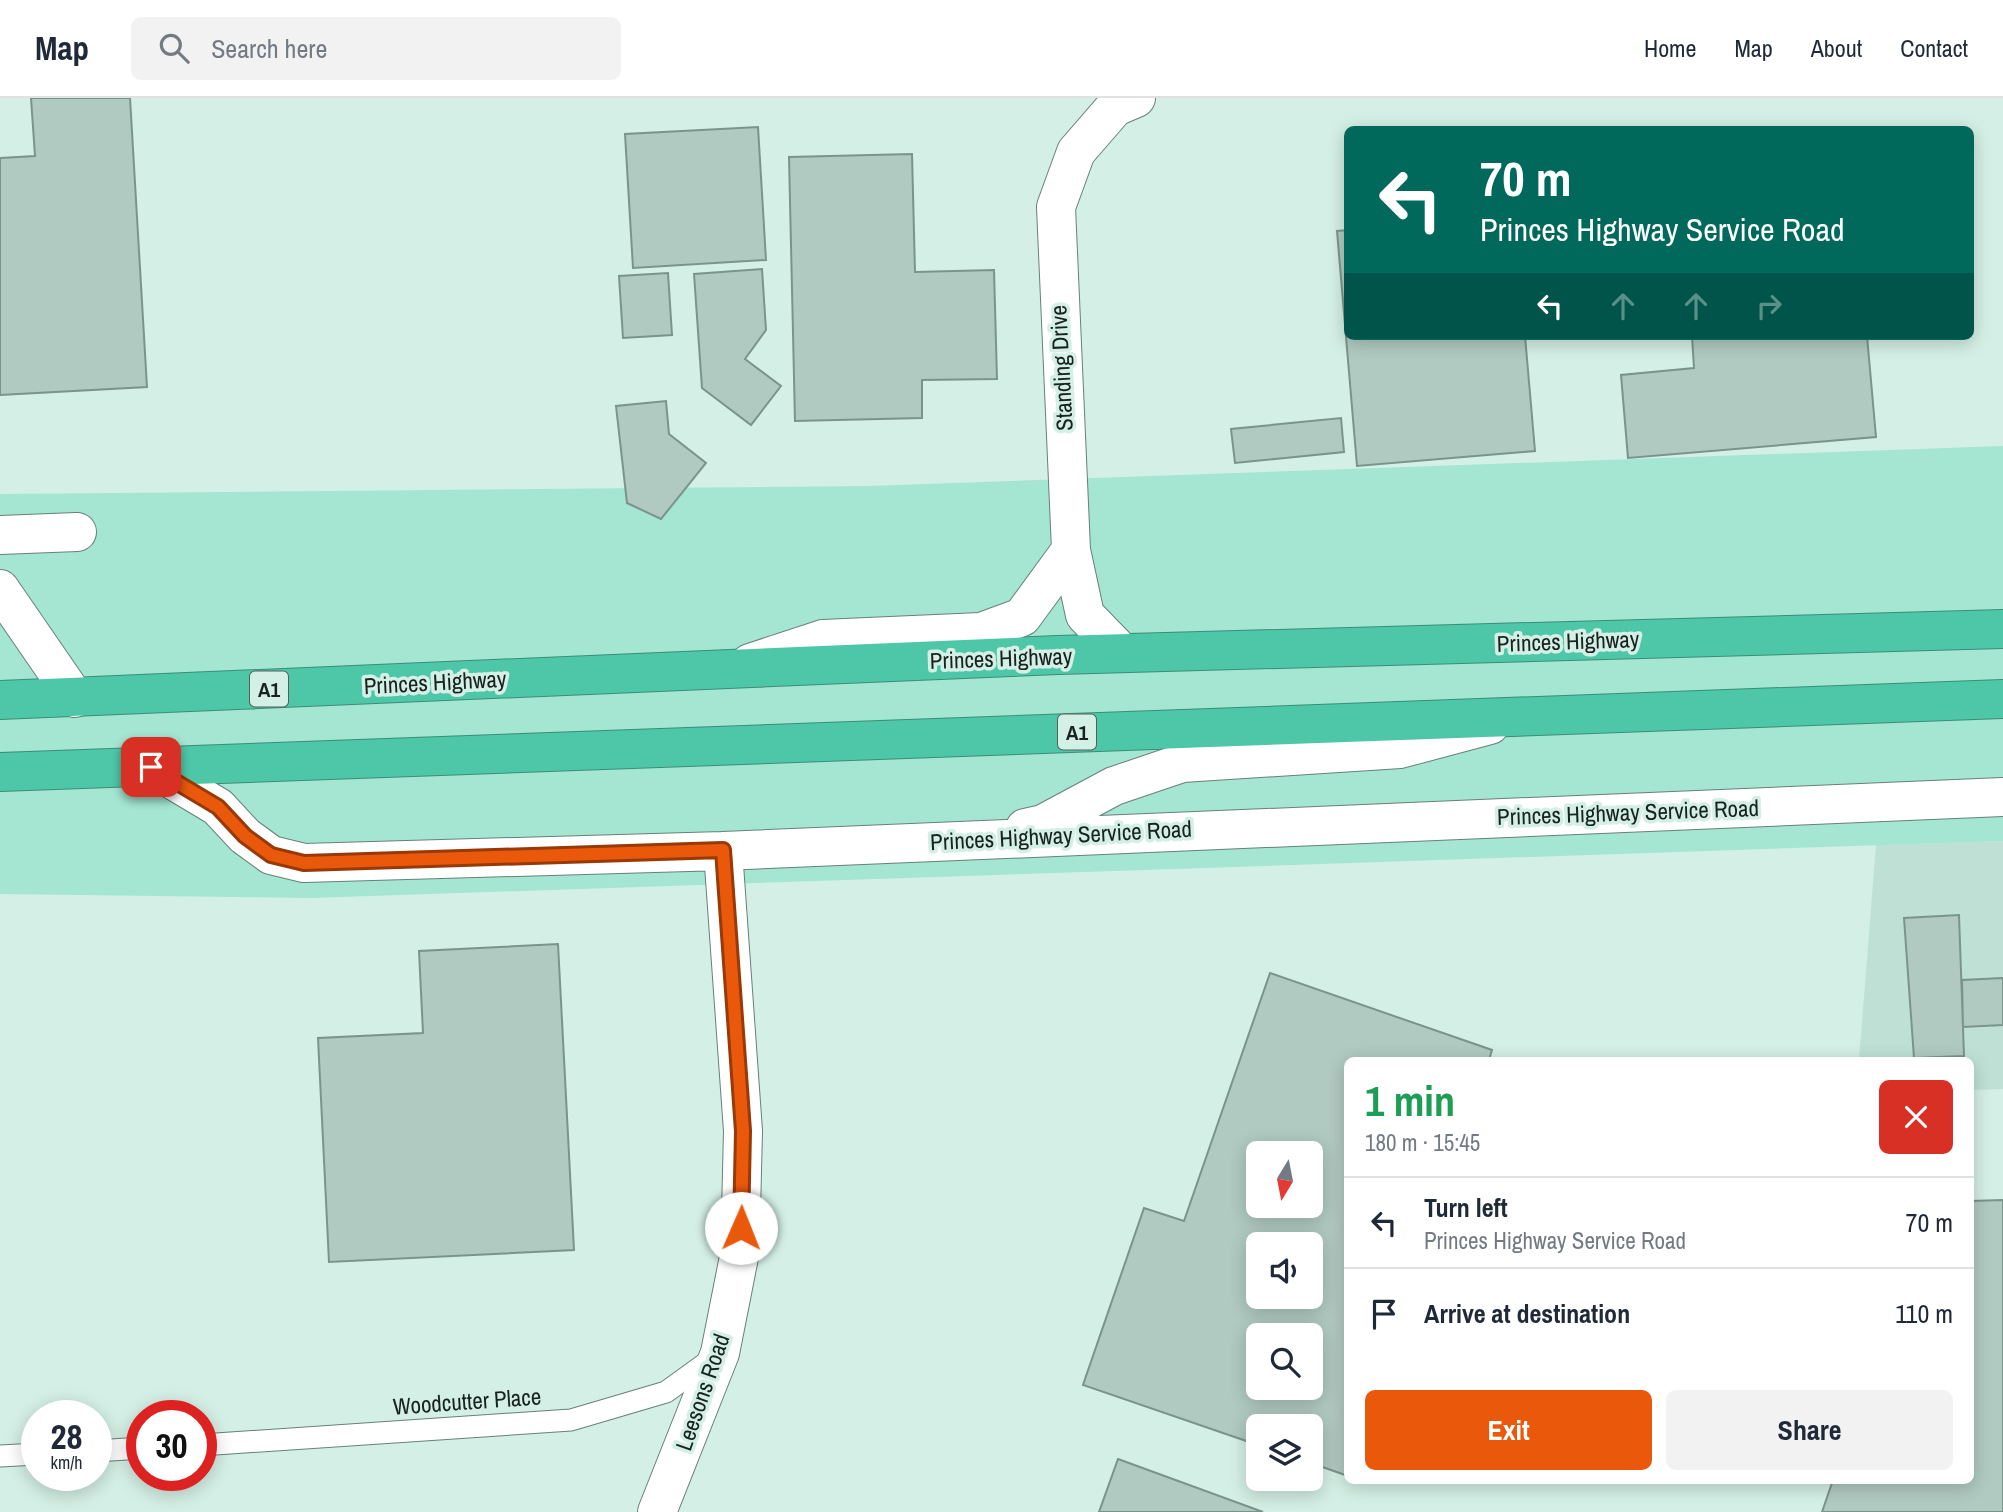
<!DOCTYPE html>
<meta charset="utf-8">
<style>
body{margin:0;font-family:"Archivo Narrow",sans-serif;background:#f2f2f3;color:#1f2937;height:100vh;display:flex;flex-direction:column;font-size:26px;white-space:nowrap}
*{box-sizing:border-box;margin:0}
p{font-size:23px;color:#747a83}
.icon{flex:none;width:38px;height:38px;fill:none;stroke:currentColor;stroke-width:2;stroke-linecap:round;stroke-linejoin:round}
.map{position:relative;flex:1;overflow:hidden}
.panel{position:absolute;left:1344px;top:959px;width:630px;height:427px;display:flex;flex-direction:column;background:#fff;border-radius:10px;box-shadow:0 4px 18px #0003}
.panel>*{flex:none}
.guide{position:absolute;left:1344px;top:28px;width:630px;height:214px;border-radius:10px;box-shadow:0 4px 18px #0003;background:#00695c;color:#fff;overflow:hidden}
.needle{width:46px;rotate:190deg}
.fabs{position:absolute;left:1246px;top:1043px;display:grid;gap:14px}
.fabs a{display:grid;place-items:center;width:77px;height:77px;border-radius:10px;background:#fff;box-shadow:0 4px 18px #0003;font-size:35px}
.speed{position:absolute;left:21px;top:1302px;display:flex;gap:14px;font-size:35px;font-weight:700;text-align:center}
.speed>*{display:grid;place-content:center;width:91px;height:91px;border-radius:50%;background:#fff;box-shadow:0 4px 18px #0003;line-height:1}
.speed small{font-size:18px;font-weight:400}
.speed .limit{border:10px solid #d22;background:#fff;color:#111}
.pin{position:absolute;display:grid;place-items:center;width:60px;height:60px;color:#fff;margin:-30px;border-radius:14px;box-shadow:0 4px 10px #0006}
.me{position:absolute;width:77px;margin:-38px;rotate:1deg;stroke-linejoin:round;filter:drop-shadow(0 0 5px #0008)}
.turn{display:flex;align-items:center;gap:24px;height:147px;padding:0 21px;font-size:32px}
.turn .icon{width:91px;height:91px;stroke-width:2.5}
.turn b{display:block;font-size:49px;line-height:60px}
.lanes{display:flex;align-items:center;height:66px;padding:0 21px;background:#0003;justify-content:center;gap:35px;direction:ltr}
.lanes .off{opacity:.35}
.round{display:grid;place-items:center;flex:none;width:74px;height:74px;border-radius:10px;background:#f2f2f3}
.overview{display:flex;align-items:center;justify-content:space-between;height:119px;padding:0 21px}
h1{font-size:42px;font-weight:700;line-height:52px;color:#1e9e55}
.action{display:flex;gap:14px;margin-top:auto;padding:14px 21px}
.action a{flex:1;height:80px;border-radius:10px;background:#ea580c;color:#fff;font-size:28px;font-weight:700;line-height:80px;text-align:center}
.action a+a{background:#f2f2f3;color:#1f2937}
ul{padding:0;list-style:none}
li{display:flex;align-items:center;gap:21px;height:91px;padding:0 21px;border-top:2px solid #e0e1e3}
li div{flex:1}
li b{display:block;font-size:26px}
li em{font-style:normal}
header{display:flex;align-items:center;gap:42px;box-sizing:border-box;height:98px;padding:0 35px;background:#fff;border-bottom:2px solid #e0e1e3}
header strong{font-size:33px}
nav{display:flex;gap:38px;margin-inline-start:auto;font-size:24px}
.search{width:490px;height:63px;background:#f2f2f3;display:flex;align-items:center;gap:18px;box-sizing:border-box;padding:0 24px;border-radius:10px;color:#747a83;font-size:26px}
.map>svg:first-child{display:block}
.built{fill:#bfe1d5}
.green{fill:#a4e6d1}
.building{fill:#b0cac1;stroke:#7b948b;stroke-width:2;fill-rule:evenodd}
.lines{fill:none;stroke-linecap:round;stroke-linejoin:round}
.lane-casing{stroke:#688178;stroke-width:23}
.street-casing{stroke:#688178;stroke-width:40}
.highway-casing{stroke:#3b8d78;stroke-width:40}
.lane{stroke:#fff;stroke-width:21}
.street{stroke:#fff;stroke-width:38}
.highway{stroke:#4ec7a8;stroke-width:38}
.route-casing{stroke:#983908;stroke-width:18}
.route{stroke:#ea580c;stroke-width:12}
.labels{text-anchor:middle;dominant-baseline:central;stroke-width:7;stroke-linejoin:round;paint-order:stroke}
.shield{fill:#d4efe5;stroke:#50605a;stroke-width:2}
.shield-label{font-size:21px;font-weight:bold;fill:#18221f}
.street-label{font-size:23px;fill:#18221f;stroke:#d4efe5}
</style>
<header>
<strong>Map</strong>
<div class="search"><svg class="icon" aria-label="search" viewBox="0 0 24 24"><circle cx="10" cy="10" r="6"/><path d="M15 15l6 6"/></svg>Search here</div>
<nav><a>Home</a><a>Map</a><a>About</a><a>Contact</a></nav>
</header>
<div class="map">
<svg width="2003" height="1414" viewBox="0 0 2003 1414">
<rect width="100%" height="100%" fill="#d4efe5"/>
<path class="built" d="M2003,743V991L1971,992L1970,962H1859L1876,747Z"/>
<path class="green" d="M2003,348V743L312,800L0,796V396L869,388Z"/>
<path class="building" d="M31,0H130L147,289L0,297V60L35,58Z
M758,29L766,162L633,170L625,36Z
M912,56L915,174L994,172L997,281L922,282V320L795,323L789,59Z
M1348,132V238H1525L1535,353L1357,368L1337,133Z
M762,171L766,232L745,261L781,288L751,327L702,290L694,176Z
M668,175L672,237L623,240L619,178Z
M1692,238H1867L1876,339L1628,360L1621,277L1694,270Z
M666,303L669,336L706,365L661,421L627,405L616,308Z
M1341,320L1344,354L1235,365L1231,331Z
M1959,817L1964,958L1914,960L1904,820Z
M558,846L574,1152L329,1164L318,940L423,935L419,853Z
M1270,875L1492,952L1489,962H1348V1369L1345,1377L1311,1365V1328H1258V1347L1083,1287L1144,1110L1184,1123ZM1258,1055H1311V1108H1258ZM1258,1146H1311V1199H1258ZM1258,1237H1311V1290H1258Z
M2003,880V927L1963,929L1962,882Z
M2003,1102V1414H1822L1833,1382H1970V1103Z
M1118,1361L1263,1414H1099Z"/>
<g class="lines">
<defs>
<path id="lane" d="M201,1347L571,1322L666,1294L713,1260
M96,1353L142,1350
M0,1358L37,1356"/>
<path id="street" d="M0,437L77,434
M0,491L75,600
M1122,555L1085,517L1071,452L1056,109L1076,54L1115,9L1136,0
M750,565L823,541L981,534L1022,519L1071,452
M151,669L218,709L245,738L271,757L304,765L723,753L2003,699
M1025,730L1043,726L1114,688L1182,665L1400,651L1490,627
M657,1414L720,1255L740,1154L743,1033L723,753"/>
<path id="highway" d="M0,602L1058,557L2003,531
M0,674L2003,601"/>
</defs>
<use href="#lane" class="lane-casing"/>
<use href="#street" class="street-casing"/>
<use href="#highway" class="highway-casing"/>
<use href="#lane" class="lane"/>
<use href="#street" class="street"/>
<use href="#highway" class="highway"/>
</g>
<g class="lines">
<defs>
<path id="route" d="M151,669L218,709L245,738L271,757L304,765L723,752L743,1033L741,1130"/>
</defs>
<use href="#route" class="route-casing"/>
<use href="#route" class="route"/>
</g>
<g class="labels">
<g class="shield">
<rect x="250" y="573.5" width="38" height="35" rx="5"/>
<rect x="1058" y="616.5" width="38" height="35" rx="5"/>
</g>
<g class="shield-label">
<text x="269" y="591">A1</text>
<text x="1077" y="634">A1</text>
</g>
<g class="street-label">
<text transform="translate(1061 270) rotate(-93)">Standing Drive</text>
<text transform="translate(1568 543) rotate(-2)">Princes Highway</text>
<text transform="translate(1001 560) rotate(-2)">Princes Highway</text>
<text transform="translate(435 584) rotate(-3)">Princes Highway</text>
<text transform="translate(1628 714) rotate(-2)">Princes Highway Service Road</text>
<text transform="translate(1061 737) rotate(-3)">Princes Highway Service Road</text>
<text transform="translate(702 1294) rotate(-71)">Leesons Road</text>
<text transform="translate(467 1303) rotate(-4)">Woodcutter Place</text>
</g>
</g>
</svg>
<div class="fabs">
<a><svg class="needle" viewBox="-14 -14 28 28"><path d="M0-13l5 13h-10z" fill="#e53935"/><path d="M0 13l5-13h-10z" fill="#747a83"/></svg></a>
<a><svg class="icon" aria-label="sound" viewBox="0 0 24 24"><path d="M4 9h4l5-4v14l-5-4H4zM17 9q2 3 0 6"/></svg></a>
<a><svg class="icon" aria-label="search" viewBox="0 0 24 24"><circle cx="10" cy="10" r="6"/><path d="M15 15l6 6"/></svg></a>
<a><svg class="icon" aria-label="layers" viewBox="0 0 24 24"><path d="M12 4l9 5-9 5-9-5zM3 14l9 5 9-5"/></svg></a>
</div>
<div class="speed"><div>28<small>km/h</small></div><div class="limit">30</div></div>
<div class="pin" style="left:151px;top:669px;background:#d93025"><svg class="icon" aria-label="arrive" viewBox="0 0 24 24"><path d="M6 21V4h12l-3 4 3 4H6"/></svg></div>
<svg class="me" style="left:741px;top:1130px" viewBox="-20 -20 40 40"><circle r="19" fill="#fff"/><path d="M0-13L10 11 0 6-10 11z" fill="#ea580c"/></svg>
<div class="guide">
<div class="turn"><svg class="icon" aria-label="left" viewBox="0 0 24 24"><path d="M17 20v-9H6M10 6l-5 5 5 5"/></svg><div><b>70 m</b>Princes Highway Service Road</div></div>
<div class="lanes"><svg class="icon" aria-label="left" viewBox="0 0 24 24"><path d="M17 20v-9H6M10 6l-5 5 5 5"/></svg><svg class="icon off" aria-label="ahead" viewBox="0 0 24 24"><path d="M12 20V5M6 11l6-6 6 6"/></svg><svg class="icon off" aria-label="ahead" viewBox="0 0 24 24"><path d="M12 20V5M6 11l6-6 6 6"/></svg><svg class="icon off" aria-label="right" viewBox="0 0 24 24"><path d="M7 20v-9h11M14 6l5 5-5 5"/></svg></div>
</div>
<section class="panel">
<div class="overview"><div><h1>1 min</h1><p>180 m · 15:45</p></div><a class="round" style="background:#d93025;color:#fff"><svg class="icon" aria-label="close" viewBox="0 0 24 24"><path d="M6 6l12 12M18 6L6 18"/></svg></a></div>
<ul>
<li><svg class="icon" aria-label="left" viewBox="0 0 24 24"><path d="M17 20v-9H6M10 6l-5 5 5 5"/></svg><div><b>Turn left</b><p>Princes Highway Service Road</p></div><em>70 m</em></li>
<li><svg class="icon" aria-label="arrive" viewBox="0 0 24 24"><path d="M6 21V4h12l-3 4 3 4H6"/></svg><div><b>Arrive at destination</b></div><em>110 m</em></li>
</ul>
<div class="action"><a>Exit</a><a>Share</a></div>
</section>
</div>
